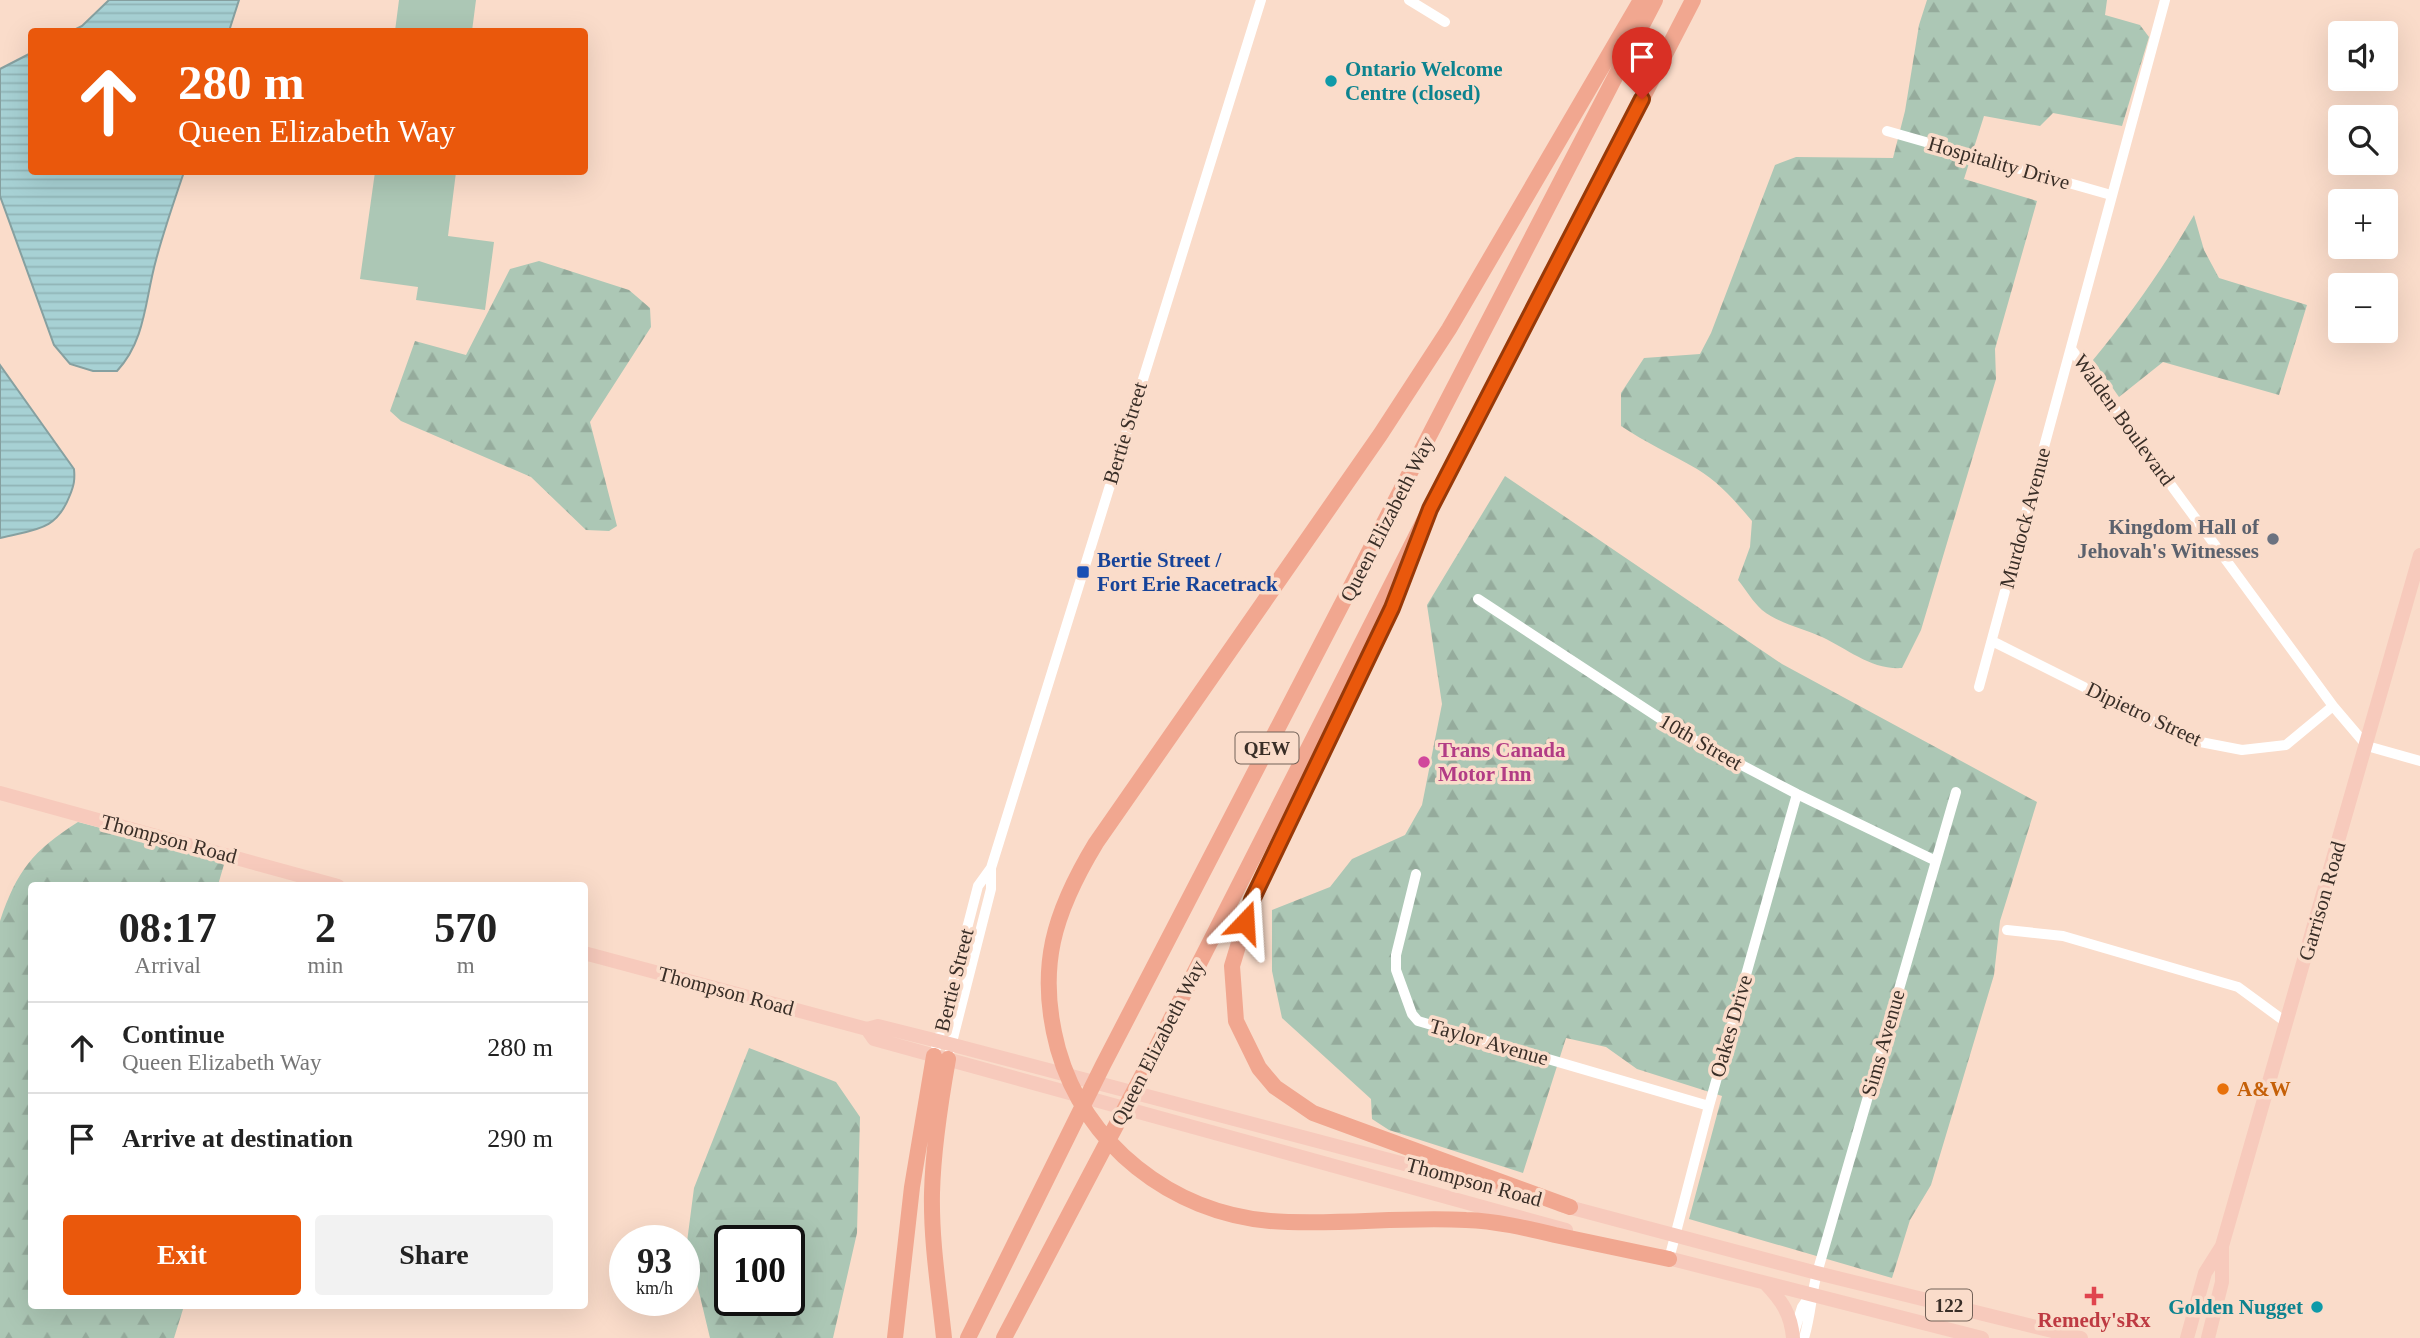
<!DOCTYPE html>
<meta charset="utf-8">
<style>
body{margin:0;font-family:"Times New Roman",serif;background:#f2f2f2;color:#222;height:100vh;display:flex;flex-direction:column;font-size:26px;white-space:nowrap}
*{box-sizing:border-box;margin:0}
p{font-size:23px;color:#767676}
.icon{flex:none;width:38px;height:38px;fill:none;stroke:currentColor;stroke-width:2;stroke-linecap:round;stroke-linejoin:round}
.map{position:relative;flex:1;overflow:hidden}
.drawer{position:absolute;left:28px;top:882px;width:560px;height:427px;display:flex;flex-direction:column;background:#fff;border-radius:7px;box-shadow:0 7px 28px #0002}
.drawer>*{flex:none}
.top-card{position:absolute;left:28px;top:28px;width:560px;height:147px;border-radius:7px;box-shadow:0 7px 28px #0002;background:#ea580c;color:#fff;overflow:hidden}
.controls{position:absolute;left:2328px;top:21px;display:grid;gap:14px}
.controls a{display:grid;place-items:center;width:70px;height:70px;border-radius:7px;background:#fff;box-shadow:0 7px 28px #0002;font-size:35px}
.speed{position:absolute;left:609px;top:1225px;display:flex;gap:14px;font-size:35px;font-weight:700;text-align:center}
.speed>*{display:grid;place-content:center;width:91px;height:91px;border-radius:50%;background:#fff;box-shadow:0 7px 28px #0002;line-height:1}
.speed small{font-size:18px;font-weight:400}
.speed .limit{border:4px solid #111;border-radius:10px;background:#fff;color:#111}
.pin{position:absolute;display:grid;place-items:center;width:60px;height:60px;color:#fff;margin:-72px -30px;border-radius:50% 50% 50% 0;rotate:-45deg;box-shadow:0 0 7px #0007}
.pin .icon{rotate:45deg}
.me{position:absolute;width:77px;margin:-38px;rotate:20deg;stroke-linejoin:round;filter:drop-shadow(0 0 5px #0008)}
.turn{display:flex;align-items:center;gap:24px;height:147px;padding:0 35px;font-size:32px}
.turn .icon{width:91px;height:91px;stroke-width:2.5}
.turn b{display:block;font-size:49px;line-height:60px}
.eta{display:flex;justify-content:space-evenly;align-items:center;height:119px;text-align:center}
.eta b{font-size:42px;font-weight:700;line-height:49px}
.action{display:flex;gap:14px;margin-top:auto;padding:14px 35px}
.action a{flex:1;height:80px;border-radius:7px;background:#ea580c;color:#fff;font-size:28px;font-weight:700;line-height:80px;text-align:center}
.action a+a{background:#f2f2f2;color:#222}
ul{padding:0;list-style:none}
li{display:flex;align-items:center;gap:21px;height:91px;padding:0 35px;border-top:2px solid #e0e0e0}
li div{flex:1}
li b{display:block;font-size:26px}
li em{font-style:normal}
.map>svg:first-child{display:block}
.forest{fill:url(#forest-firs);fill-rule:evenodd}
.pitch{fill:#acc7b5}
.water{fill:url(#water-rules);stroke:#86a0a0;stroke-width:2}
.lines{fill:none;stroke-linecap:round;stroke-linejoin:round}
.minor{stroke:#fff;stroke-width:10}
.major{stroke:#f7cabc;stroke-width:14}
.highway{stroke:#f1a790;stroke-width:16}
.route-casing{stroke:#983908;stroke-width:18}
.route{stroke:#ea580c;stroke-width:12}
.culture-dot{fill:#0f9aa8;stroke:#fadcca;stroke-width:2.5}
.worship-dot{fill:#6b7280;stroke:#fadcca;stroke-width:2.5}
.transit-dot{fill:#1a4fb4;stroke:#fadcca;stroke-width:2.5}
.hotel-dot{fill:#d1479c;stroke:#fadcca;stroke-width:2.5}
.food-dot{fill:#e8710a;stroke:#fadcca;stroke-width:2.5}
.health-dot{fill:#e0444e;stroke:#fadcca;stroke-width:2.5}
.labels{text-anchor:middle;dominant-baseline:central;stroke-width:7;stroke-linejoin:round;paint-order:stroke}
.shield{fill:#fadcca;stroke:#736258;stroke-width:2}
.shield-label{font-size:19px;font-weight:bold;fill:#392e27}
.culture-label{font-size:21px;font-weight:bold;fill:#0d838f;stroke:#fadcca;text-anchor:start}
.street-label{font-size:21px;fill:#392e27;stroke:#fadcca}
.worship-label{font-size:21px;font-weight:bold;fill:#5b616d;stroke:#fadcca;text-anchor:end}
.transit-label{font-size:21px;font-weight:bold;fill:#164399;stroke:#fadcca;text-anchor:start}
.hotel-label{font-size:21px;font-weight:bold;fill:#b23c85;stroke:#fadcca;text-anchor:start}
.food-label{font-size:21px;font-weight:bold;fill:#c56008;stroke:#fadcca;text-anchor:start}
.health-label{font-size:21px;font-weight:bold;fill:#be3a42;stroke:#fadcca}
</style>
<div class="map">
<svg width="2420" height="1338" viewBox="0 0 2420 1338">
<defs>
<pattern id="forest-firs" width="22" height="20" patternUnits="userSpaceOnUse" patternTransform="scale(1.75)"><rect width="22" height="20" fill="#acc7b5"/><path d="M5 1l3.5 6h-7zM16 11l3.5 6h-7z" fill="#95ab9c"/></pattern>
<pattern id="water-rules" width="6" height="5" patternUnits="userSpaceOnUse" patternTransform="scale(1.75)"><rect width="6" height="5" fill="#a7d1d4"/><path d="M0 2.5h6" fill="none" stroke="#90b4b6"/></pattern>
</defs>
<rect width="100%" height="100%" fill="#fadcca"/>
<path class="forest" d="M1927,0H2107L2105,15L2140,25L2149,37L2122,126L2053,113L2040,126L1984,116L1964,179L2037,201L1995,349L1996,379L1921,630L1902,668C1871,670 1848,649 1822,637C1802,628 1780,624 1762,610C1753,602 1746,590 1738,580L1750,547L1752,521C1736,502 1719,482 1697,469C1671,454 1646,443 1621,426V393L1644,358L1700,354L1711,333L1775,165L1796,157L1893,158L1905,111L1919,25Z
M2194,215L2204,250L2219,278L2307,305L2279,395L2163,362L2119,397L2093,360C2131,314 2164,267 2194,215Z
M539,261L629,290L650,308L651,327L590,422L617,526L609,531L586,530L531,477L401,421L390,411L415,341L466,355L510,269Z
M1505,476L1782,664L2037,802L2000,921L1994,975L1931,1185L1910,1220L1892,1278L1689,1219L1722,1096L1637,1069L1606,1047L1566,1038L1523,1173L1389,1130L1372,1119L1371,1099L1282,1018L1272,971V910L1330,887L1352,859L1405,835L1422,805L1442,704L1427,605Z
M78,822L225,861L218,885L32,886V1306H184L174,1338H0V921C17,870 33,851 78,822Z
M749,1048L836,1082L860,1117L857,1233L833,1338H710L687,1242L694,1188ZM730,1241H789V1300H730Z"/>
<path class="pitch" d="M399,0H476L472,31H395Z
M375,172H456L448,236L494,242L485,310L416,300L418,287L360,279Z"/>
<path class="water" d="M109,0H239L229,31H72L82,26Z
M31,53L32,172H184C174,201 164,230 156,260C145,299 146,340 117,371H93L70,364L54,345L0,196V69Z
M0,365L74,469C75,480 74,485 70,495C56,532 34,529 0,538Z"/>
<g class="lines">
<path class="minor" d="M1409,0L1445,22
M1887,131L2111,195
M2072,350L2333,706L2367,746L2420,761
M1478,599L1690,738L1797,794L1936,861
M1992,641L2190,740L2242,750L2286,745L2333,706
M1979,687L2165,0
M1416,874L1396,955V970L1412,1014L1418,1021L1709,1106
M2007,930L2063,936L2238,987L2287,1023
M936,1048L978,886L991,868
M950,1050L991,889V868L1261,0
M1669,1259L1709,1106L1797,794
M1793,1336L1802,1307L1811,1294
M1804,1338C1811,1315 1811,1295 1817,1273L1956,792"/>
<path class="major" d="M0,793L338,886
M584,953L867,1029L878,1026L938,1041L1507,1191
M867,1029L874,1039L1566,1230
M1561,1205L1817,1273L2081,1338
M1660,1256L1982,1338
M1766,1284C1782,1301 1791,1314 1793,1338
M2187,1338L2205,1273L2222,1246
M2208,1338L2222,1282V1246L2420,555"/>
<path class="highway" d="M1641,0L1449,329L1380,435L1096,843C1054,912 1036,968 1058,1049C1085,1145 1171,1212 1270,1221C1335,1226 1401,1216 1466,1220C1496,1221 1526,1228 1555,1235C1593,1243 1631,1251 1669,1259
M1396,596L1252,900L1232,966L1236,1021L1259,1068L1275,1087L1313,1113L1570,1207
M895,1338L912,1187L934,1056
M944,1338C939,1290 931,1242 932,1193C933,1148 940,1104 948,1059
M968,1338L1103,1065L1655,0
M1004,1338L1141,1078L1430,509L1693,0"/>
</g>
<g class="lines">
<defs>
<path id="route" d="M1245,922L1252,900L1392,608L1430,509L1642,99"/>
</defs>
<use href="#route" class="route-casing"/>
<use href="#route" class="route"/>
</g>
<g class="culture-dot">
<circle cx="1331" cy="81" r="7"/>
<circle cx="2317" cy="1307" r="7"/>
</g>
<circle class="worship-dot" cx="2273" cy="539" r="7"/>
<rect class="transit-dot" x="1076" y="565" width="14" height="14" rx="3.5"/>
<circle class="hotel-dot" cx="1424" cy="762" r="7"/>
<circle class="food-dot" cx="2223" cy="1089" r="7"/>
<path class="health-dot" d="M2090.5 1285.5h7v7h7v7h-7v7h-7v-7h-7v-7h7z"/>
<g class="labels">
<g class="shield">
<rect x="1235.5" y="732.5" width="63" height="31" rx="5"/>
<rect x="1926" y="1289.5" width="46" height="31" rx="5"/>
</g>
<g class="shield-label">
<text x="1267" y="748">QEW</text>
<text x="1949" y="1305">122</text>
</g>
<g class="culture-label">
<text x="1345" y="69">Ontario Welcome<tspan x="1345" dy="24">Centre (closed)</tspan></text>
<text x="2303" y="1307" text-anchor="end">Golden Nugget</text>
</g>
<g class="street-label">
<text transform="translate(1999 163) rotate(16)">Hospitality Drive</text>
<text transform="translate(2124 420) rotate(54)">Walden Boulevard</text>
<text transform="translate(1125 433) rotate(-73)">Bertie Street</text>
<text transform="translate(2025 518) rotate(-75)">Murdock Avenue</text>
<text transform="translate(1387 519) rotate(-63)">Queen Elizabeth Way</text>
<text transform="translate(2144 714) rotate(25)">Dipietro Street</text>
<text transform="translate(1701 742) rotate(30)">10th Street</text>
<text transform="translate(169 839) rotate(15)">Thompson Road</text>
<text transform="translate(2322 901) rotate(-74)">Garrison Road</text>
<text transform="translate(954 980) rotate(-76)">Bertie Street</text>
<text transform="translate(726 991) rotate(15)">Thompson Road</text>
<text transform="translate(1731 1026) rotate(-74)">Oakes Drive</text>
<text transform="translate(1489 1042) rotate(16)">Taylor Avenue</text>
<text transform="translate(1158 1043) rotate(-63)">Queen Elizabeth Way</text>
<text transform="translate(1883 1043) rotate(-74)">Sims Avenue</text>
<text transform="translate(1474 1182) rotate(15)">Thompson Road</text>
</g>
<g class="worship-label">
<text x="2259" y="527">Kingdom Hall of<tspan x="2259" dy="24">Jehovah's Witnesses</tspan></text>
</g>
<g class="transit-label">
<text x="1097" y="560">Bertie Street /<tspan x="1097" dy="24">Fort Erie Racetrack</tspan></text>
</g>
<g class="hotel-label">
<text x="1438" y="750">Trans Canada<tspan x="1438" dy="24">Motor Inn</tspan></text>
</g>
<g class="food-label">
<text x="2237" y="1089">A&amp;W</text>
</g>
<g class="health-label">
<text x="2094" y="1320">Remedy'sRx</text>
</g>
</g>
</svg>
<div class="controls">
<a><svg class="icon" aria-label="sound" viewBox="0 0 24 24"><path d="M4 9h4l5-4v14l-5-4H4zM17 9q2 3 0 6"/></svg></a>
<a><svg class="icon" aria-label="search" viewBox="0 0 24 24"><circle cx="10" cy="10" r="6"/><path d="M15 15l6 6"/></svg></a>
<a>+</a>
<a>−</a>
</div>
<div class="speed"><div>93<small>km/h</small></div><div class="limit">100</div></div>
<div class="pin" style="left:1642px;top:99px;background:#d93025"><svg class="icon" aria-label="arrive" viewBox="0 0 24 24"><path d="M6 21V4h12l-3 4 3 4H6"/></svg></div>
<svg class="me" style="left:1245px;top:922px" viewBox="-20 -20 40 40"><path d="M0-17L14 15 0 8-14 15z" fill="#ea580c" stroke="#fff" stroke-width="4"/></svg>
<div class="top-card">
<div class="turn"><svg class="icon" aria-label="ahead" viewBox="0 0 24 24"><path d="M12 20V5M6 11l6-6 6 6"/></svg><div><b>280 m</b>Queen Elizabeth Way</div></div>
</div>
<section class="drawer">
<div class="eta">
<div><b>08:17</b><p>Arrival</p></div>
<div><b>2</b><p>min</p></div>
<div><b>570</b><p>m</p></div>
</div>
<ul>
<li><svg class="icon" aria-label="ahead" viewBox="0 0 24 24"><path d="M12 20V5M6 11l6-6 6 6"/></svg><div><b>Continue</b><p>Queen Elizabeth Way</p></div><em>280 m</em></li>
<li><svg class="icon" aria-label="arrive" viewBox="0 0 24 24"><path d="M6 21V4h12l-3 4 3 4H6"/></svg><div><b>Arrive at destination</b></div><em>290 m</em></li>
</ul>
<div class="action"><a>Exit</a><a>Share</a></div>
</section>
</div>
